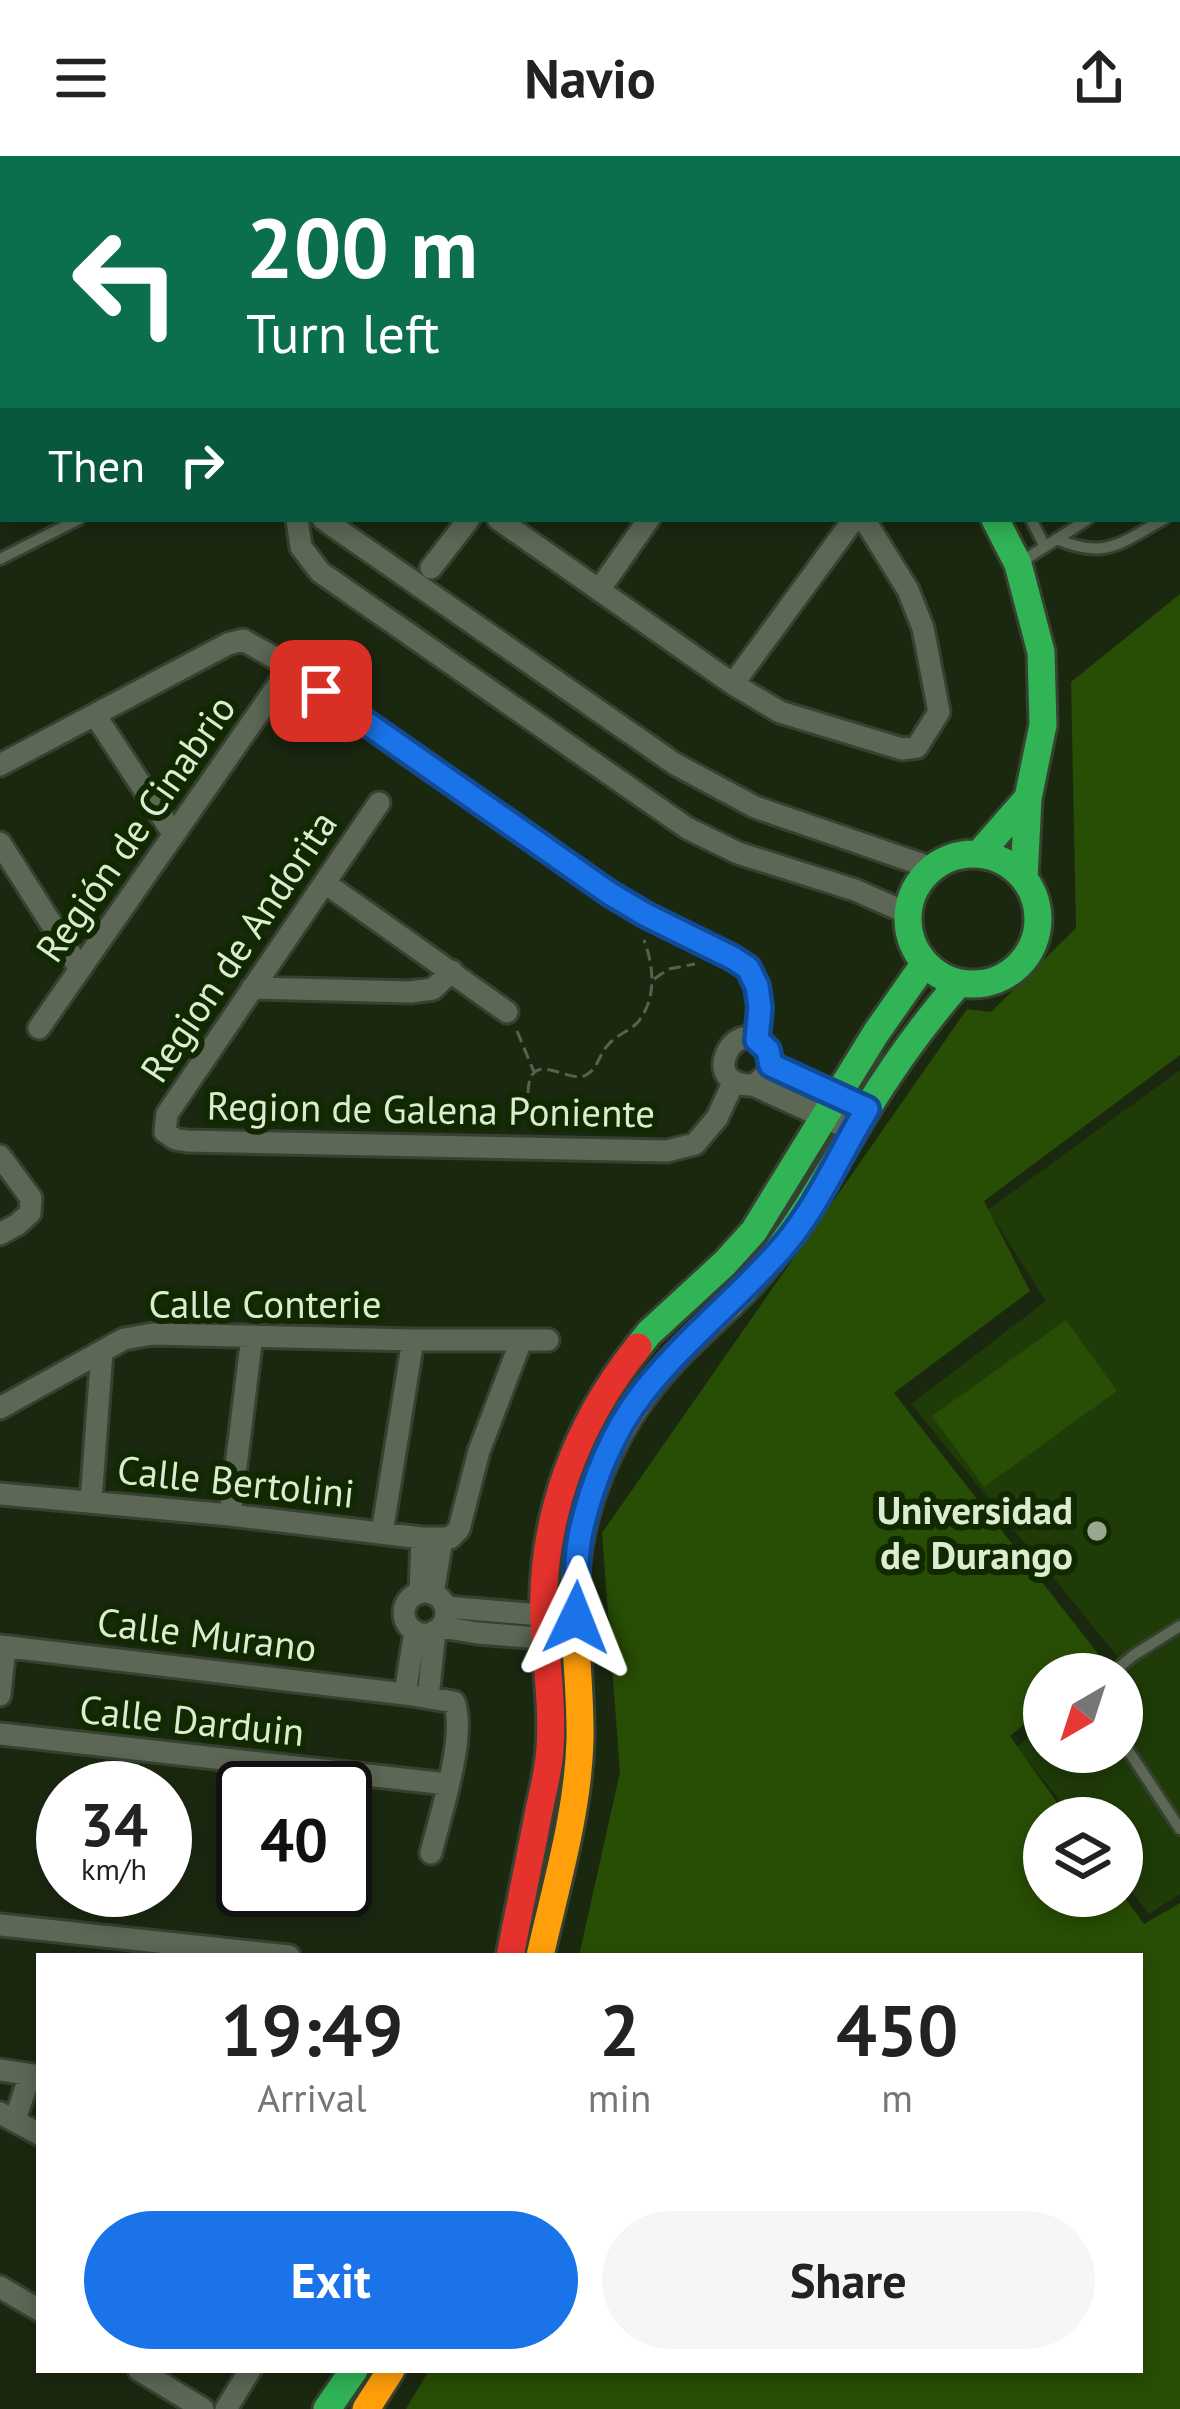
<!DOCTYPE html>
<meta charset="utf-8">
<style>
body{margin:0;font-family:"PT Sans",sans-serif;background:#f6f6f6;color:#222;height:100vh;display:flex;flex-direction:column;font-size:45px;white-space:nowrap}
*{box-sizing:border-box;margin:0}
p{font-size:39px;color:#767676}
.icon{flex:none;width:66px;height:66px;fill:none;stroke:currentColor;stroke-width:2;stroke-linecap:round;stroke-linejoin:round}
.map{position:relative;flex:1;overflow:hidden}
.sheet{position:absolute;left:36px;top:1797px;width:1107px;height:420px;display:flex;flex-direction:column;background:#fff;border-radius:0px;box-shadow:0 6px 18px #0003}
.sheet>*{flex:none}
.hud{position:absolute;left:0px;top:0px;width:1182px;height:366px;box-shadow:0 6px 18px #0003;background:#0b6e4f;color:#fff;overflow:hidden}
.needle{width:78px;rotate:219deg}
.tools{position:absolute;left:1023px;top:1497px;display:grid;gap:24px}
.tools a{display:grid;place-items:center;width:120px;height:120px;border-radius:50%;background:#fff;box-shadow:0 6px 18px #0003;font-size:60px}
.speed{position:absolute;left:36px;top:1605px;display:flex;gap:24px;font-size:60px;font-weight:700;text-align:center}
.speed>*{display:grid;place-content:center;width:156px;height:156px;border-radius:50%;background:#fff;box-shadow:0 6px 18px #0003;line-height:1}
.speed small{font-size:30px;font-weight:400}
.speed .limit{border:6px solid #111;border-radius:18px;background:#fff;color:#111}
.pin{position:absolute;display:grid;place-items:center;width:102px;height:102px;color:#fff;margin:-51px;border-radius:24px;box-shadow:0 6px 18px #0006}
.me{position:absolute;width:132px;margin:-66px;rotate:2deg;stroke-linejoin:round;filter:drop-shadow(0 0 9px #0008)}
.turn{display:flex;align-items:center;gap:42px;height:252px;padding:0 48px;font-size:54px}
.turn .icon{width:156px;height:156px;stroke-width:2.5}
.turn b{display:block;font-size:84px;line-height:102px}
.then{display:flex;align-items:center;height:114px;padding:0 48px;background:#0003;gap:24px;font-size:45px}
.eta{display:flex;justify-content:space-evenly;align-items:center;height:204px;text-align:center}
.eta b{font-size:72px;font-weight:800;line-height:84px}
.action{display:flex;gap:24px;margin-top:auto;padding:24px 48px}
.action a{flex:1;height:138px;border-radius:72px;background:#1a73e8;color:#fff;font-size:48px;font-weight:800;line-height:138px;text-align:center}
.action a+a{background:#f6f6f6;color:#222}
header{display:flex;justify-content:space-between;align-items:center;height:156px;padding:0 48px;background:#fff;font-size:54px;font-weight:800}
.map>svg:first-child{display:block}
.built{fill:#1f3b08}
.green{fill:#284d04}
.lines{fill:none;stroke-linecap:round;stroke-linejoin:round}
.lane-casing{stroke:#364130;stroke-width:16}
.street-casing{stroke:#364130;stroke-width:27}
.fast-casing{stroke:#364130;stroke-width:33}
.slow-casing{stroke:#364130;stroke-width:33}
.jam-casing{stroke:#364130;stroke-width:33}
.path{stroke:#576150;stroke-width:3;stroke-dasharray:12 6;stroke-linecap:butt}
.lane{stroke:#5c6755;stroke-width:10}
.street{stroke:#5c6755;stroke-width:21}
.fast{stroke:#30b455;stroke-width:27}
.slow{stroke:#ff9f0a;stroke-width:27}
.jam{stroke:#e5322d;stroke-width:27}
.route-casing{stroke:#114b97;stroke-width:30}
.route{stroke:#1a73e8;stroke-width:21}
.poi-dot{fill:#98a78e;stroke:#102900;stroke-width:4.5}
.labels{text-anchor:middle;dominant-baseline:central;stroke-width:12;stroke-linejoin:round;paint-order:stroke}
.street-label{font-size:39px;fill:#dbecd2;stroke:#102900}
.poi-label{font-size:39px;font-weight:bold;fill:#dbecd2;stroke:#102900;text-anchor:end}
</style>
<header><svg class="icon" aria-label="menu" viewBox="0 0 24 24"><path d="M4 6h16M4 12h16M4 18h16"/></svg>Navio<svg class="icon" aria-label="share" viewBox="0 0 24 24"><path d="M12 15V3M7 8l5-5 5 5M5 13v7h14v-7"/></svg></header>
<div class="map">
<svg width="1180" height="2253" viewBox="0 0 1180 2253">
<rect width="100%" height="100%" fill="#1b2810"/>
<path class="built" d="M1180,914V1738L1149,1758L1122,1723V1662H1074L1017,1591L1044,1567V1596H1122V1518H1100L1118,1501L911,1248L1046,1145L988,1054Z"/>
<path class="green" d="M1180,438V899L984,1045L1030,1135L894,1237L1103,1504L1086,1518H1044V1552L1010,1580L1068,1662H1044V1740H1122V1738L1144,1768L1180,1747V2253H406L429,2214H1140V1800H579L620,1616L602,1377L967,853L991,856L1076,772L1071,526Z
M1066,1164L1117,1235L984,1331L932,1260Z"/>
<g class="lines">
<defs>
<path id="lane" d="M850,0L851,3
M1179,225L1180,224
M0,286L3,285
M1179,304H1180
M1179,354H1180
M1031,363L1045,391
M1056,383C1107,404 1120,387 1164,363
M0,403L79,363
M1021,406L1088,363
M1111,1518L1134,1499L1180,1470
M1122,1585L1180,1673"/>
<path id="street" d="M554,0L559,3
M606,0L607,3
M1179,12H1180
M0,23L3,25
M0,138L3,140
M1179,182L1180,181
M297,363L301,391L320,416L687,672L738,697L855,734L907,757
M323,363L675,608L755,651L932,712
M498,363L733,528L780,556L902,593L917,591L939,556L923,472L908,434L864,363
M431,412L469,363
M599,434L649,363
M733,528L854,363
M95,559L174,679
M0,609L228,488L243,484L275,502L413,602L609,737L646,759L733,802L748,812L757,830L761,851L757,884
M379,647L167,958L165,976L175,983L187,985L667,995L695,988L717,962L734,925
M0,687L80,813
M325,727L507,856
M252,832L410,836L433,833L452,815
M39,872L290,512
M771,909L867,953
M753,929C768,921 779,904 764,889C734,858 697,931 753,929L854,975
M0,1000L31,1042L30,1057L18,1068L0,1078
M0,1252L124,1183L153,1178L413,1184H548
M0,1338L230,1359L422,1382H450L459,1373L479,1295L521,1185
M91,1345L102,1195
M230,1359L252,1180
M382,1377L413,1184
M404 1457a21 21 0 1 1 42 0a21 21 0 1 1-42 0Z
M420,1437L422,1382
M433,1438L442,1383
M446,1451L576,1462
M441,1471L478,1477L577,1485
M0,1490L405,1538L454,1546C467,1579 440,1660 431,1697
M405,1538L415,1475
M0,1539L5,1491
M428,1541L435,1475
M0,1578L447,1628
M0,1769L289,1800
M0,1914L39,1920
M0,1957L39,1978
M15,1964L30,1919
M0,2131L39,2154
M139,2214L203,2253
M226,2253L250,2214"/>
<path id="fast" d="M995,363L1018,408L1041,496L1043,569L1028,642L1024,722
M908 763a65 65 0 1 1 130 0a65 65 0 1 1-130 0Z
M979,698L1028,642
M730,1148C789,1092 824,1024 865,956C893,910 924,867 959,827
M638,1191L649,1177L725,1107L754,1075L876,877L925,807
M327,2253L354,2214"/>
<path id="slow" d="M753,0L755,3
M540,1800C556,1729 578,1657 580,1584C581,1529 572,1474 575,1419C580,1344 615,1268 665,1212C685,1189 708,1169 730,1148
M366,2253L391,2214"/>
<path id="jam" d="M510,1800C519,1755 528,1710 537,1665C541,1641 549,1616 550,1592C553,1549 546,1507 544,1464C540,1364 576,1268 638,1191"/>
</defs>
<use href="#lane" class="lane-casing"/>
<use href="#street" class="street-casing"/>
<use href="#fast" class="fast-casing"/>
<use href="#slow" class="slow-casing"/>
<use href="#jam" class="jam-casing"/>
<path class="path" d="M654,823L669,813L695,808
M517,875L534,916
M528,937C529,890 569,929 586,919C598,913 599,898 608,889C616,879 630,875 638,866C657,842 654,811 644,784"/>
<use href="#lane" class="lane"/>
<use href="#street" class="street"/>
<use href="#fast" class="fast"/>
<use href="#slow" class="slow"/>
<use href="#jam" class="jam"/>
</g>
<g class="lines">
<defs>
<path id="route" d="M321,535L609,737L646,759L733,802L748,812L757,830L760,851L757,884L768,894L771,909L867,953C839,999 817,1052 781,1093C737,1143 683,1185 642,1238C613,1275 593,1325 582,1371C575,1400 576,1432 576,1462"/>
</defs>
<use href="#route" class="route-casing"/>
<use href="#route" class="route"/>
</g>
<circle class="poi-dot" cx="1097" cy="1375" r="12"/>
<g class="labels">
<g class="street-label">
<text transform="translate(135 672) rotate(-55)">Región de Cinabrio</text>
<text transform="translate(238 790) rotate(-56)">Region de Andorita</text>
<text transform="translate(431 953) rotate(1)">Region de Galena Poniente</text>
<text x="265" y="1147">Calle Conterie</text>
<text transform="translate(236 1325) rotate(6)">Calle Bertolini</text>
<text transform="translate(207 1478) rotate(7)">Calle Murano</text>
<text transform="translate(192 1564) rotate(6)">Calle Darduin</text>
</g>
<g class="poi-label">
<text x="1073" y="1353">Universidad<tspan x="1073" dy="45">de Durango</tspan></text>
</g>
</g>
</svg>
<div class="tools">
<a><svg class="needle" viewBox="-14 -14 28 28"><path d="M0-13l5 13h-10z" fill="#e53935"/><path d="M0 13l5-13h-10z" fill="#767676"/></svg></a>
<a><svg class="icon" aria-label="layers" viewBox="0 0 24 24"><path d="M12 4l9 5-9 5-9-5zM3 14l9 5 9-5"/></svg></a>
</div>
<div class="speed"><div>34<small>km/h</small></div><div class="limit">40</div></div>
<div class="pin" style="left:321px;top:535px;background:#d93025"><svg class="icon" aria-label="arrive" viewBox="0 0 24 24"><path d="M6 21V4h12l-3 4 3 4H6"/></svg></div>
<svg class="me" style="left:576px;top:1462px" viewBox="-20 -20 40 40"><path d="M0-17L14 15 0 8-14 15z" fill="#1a73e8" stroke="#fff" stroke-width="4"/></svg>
<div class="hud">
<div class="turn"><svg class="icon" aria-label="left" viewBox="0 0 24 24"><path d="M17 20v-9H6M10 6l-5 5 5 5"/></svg><div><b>200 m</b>Turn left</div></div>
<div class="then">Then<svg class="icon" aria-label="right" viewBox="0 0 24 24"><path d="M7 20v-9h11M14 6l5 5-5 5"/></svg></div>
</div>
<section class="sheet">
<div class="eta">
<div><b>19:49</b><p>Arrival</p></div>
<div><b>2</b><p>min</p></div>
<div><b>450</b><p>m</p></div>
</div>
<div class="action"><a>Exit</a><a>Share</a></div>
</section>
</div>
